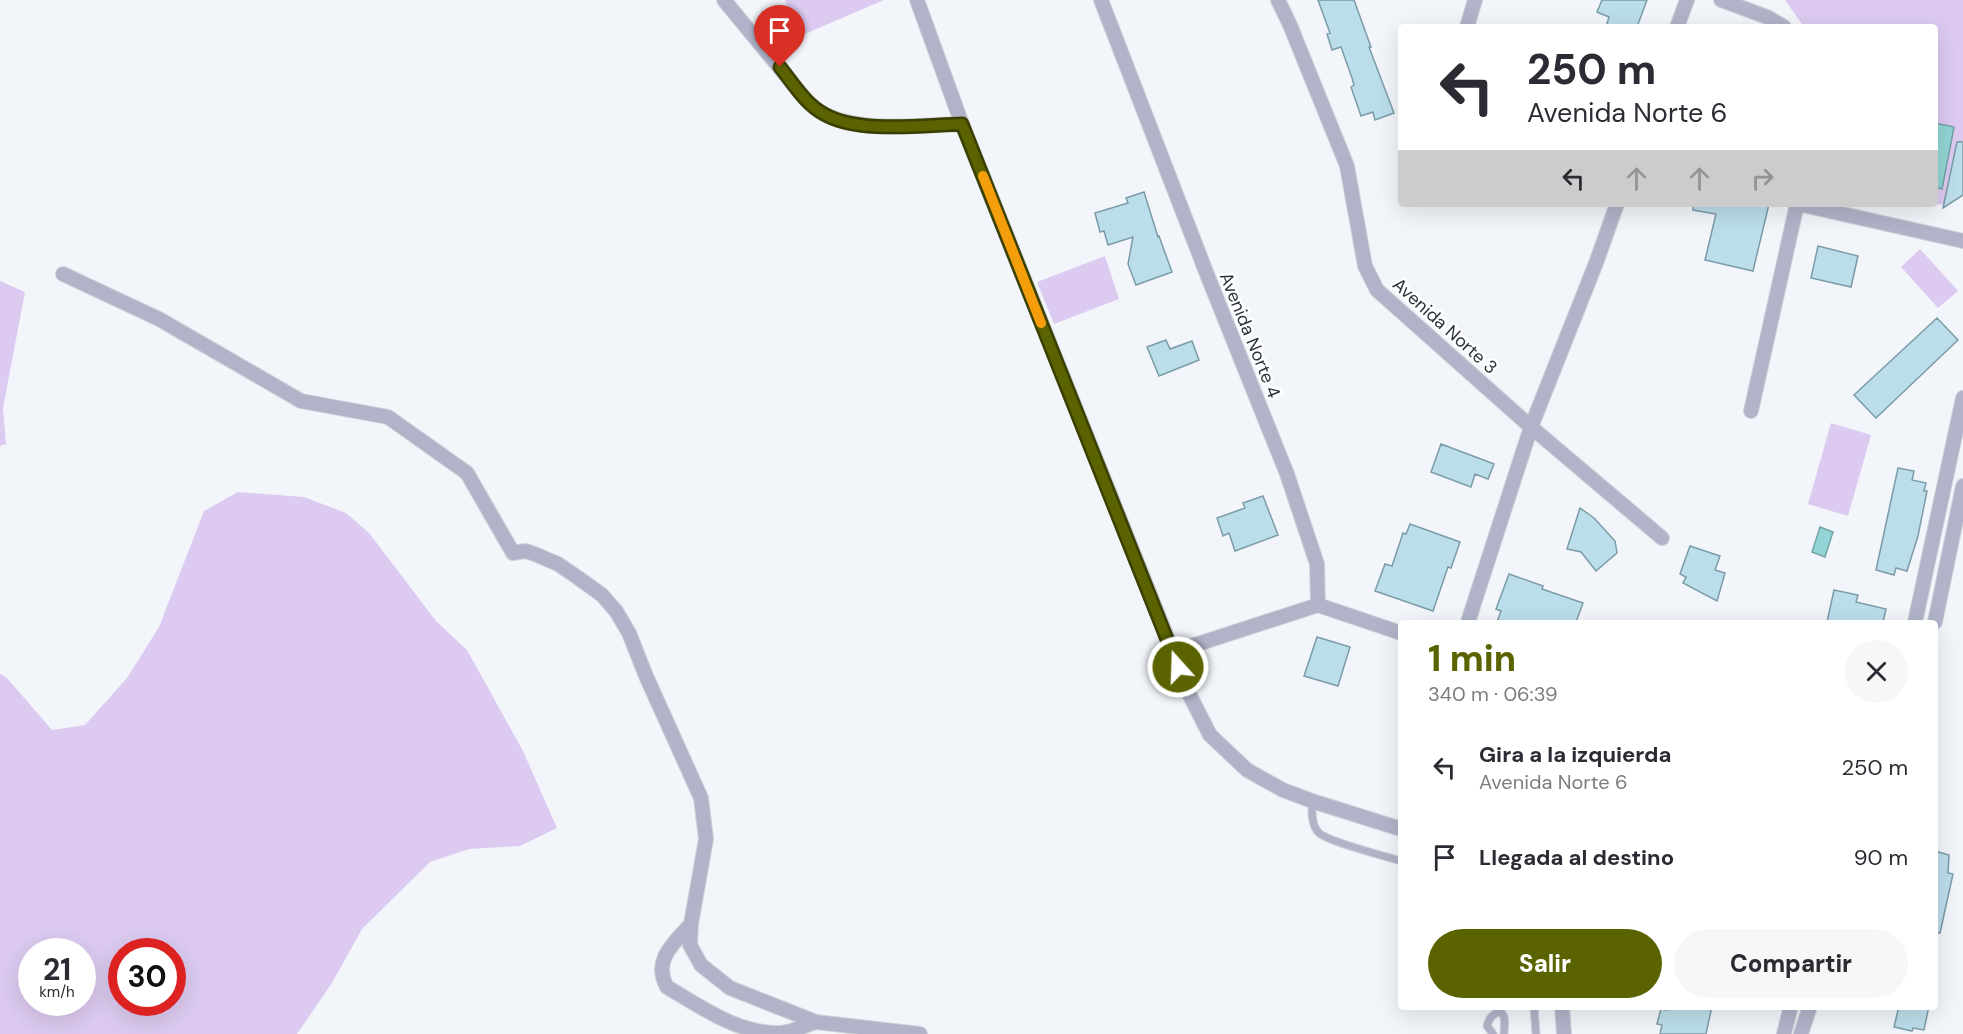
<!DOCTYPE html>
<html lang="es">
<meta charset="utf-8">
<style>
body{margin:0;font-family:"DM Sans",sans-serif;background:#f7f7f7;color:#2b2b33;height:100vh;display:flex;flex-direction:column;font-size:22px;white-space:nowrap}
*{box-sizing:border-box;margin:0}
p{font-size:20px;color:#7c7c81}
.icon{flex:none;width:33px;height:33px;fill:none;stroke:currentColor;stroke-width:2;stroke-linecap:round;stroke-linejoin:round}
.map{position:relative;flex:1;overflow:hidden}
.panel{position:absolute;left:1398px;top:620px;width:540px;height:390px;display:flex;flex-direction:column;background:#fff;border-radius:6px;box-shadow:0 6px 24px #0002}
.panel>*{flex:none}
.banner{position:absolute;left:1398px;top:24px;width:540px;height:183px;border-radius:6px;box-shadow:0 6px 24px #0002;background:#fff;color:#2b2b33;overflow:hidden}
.speed{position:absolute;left:18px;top:938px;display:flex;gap:12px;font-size:30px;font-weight:700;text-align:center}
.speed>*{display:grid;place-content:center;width:78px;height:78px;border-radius:50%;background:#fff;box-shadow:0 6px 24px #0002;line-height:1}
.speed small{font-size:15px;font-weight:400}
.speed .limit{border:9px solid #d22;background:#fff;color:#111}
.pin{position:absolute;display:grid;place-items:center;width:51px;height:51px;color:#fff;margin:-62px -26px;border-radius:50% 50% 50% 0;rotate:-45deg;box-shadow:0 0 6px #0007}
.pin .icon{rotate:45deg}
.me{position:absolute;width:66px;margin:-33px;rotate:340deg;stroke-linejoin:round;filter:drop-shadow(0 0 4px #0008)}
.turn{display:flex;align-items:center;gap:21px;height:126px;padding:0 30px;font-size:27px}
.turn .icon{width:78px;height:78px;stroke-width:2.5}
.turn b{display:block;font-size:42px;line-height:51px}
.lanes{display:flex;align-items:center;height:57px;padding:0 30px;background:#0003;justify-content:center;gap:30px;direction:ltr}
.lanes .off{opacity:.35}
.round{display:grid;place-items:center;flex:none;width:63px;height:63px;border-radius:32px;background:#f7f7f7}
.headline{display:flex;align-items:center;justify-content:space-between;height:102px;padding:0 30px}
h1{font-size:36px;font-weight:800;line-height:45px;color:#5b6300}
.button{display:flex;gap:12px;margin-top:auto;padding:12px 30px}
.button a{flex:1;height:69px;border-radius:36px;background:#5b6300;color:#fff;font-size:24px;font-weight:800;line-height:69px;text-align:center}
.button a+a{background:#f7f7f7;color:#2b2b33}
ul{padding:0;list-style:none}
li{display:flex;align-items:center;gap:18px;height:90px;padding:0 30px}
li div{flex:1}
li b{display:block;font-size:22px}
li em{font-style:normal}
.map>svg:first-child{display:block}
.green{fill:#dccaf0;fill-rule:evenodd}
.water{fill:#93d5d6;stroke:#74a4a8;stroke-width:1.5}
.building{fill:#bcdeeb;stroke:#7c9ba8;stroke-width:1.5}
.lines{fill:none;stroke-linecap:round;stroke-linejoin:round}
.service-casing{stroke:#ced3d9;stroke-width:9}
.minor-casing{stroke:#ced3d9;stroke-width:16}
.service{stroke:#b1b4c9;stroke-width:7}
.minor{stroke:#b1b4c9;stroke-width:14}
.route-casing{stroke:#3b4000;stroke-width:15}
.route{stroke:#5b6300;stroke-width:10}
.slow{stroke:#f59e0b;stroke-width:10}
.labels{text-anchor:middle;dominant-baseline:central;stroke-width:5;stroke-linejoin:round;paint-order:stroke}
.street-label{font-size:18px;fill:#2b333c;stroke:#fff}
</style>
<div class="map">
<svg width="1963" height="1034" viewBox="0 0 1963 1034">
<rect width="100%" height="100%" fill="#f2f6fb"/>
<path class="green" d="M785,0H884L800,36Z
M1785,0H1963V195C1950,204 1934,207 1918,204H1935V27H1804Z
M1920,249L1958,291L1938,308L1901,267Z
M1105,256L1119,299L1054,324L1037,282Z
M0,281L25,292L3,408L6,444L0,446Z
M1831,423L1871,435L1848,516L1808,504Z
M238,492L304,497L346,513L369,533L436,621L467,650L523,751L557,828L520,846L469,849L430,862L362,929L332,983L297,1034H0V674L7,678L52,730L85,725L127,678L159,627L204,511ZM32,951H82V1002H32ZM122,951H172V1002H122Z"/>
<path class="water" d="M1935,123L1954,127L1942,189L1935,187Z
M1820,527L1833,532L1825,557L1812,552Z"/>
<path class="building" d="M1318,0H1354L1371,47H1369L1394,113L1375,120L1373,112L1361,116L1351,87L1354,85L1352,78L1341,47L1332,50L1327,34L1330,33Z
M1602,0H1647L1637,27H1606L1609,17L1597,12Z
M1957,142H1963V195L1943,208Z
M1144,192L1158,237L1159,236L1172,272L1136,285L1128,264L1133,237L1108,245L1104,231L1100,232L1095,213L1128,203L1126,198Z
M1693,204H1769L1753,271L1705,260L1716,214L1693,210Z
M1818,246L1858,256L1851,287L1811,278Z
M1937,318L1958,340L1876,418L1854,395Z
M1166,340L1170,349L1192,341L1199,360L1159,376L1147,347Z
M1441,444L1494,464L1488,479L1475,474L1471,487L1431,472Z
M1898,468L1914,471L1912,480L1926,483L1924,491H1927L1918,536L1907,571L1896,568L1894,575L1876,570Z
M1263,496L1278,535L1235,551L1229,533L1223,536L1217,518L1245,508L1243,503Z
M1580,508L1594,518L1615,541L1617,553L1596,571L1581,552L1567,549Z
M1410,524L1460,542L1451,568L1448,567L1433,611L1375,591L1385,564L1392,566L1403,533L1406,534Z
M1690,546L1720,556L1715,570L1725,573L1717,601L1683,583L1686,577L1680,574Z
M1509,574L1543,586L1542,589L1583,603L1576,622H1497L1501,611L1496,609Z
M1834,590L1858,595L1856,602L1886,609L1883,622H1827Z
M1317,637L1350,647L1338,686L1304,676Z
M1935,851L1949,855L1948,873L1953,874L1940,933L1935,932Z
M1668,1006H1712L1706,1034H1660L1662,1025L1657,1024L1661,1009L1667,1010Z
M1899,1006H1929L1924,1030L1913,1028L1912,1031L1894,1027Z"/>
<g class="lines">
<defs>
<path id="service" d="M1312,801C1312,811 1311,825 1319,833C1329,842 1385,856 1401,861
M1534,1006L1536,1034
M1493,1034L1487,1026C1489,1018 1492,1015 1500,1011C1507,1017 1504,1025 1504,1034"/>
<path id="minor" d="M724,0L807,101C813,106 819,112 826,115C865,133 919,125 962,124
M917,0L962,124L1173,652L1183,682L1210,735L1247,770L1283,790L1312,801L1401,829
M1101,0L1208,277L1287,474L1317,564L1318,605L1401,633
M1278,0L1290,25L1347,166L1365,266L1377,290L1531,427L1662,538
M1721,0L1767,17L1784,27
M1467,27L1475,0
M1677,27L1687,0
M1798,204L1963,241
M63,274L159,319L301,401L388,417L467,473L513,553L526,551L537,555L558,564L577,577L602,595L616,611L629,633L646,676L701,798L706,839L691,924L690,945L701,965L730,988L816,1022L920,1034
M1751,411L1797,204
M1468,622L1531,427L1596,263L1617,204
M1915,622L1963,398
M1935,622L1963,486
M1173,652L1318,605
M691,924C674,943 652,960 667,987C701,1007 738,1034 780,1033C791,1033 805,1025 816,1022
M1562,1006L1564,1034
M1784,1034L1791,1006
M1801,1034L1810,1006"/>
</defs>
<use href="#service" class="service-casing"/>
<use href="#minor" class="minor-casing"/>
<use href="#service" class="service"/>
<use href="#minor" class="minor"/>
</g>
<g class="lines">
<defs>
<path id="route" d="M780,67C793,83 805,104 824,114C858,134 923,125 962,124L1178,667"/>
</defs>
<use href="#route" class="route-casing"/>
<use href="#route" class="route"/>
<path class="slow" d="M983,176L1041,323"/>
</g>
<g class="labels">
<g class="street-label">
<text transform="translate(1445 326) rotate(42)">Avenida Norte 3</text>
<text transform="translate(1250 335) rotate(68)">Avenida Norte 4</text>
</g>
</g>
</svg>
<div class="speed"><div>21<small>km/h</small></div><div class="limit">30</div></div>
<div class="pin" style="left:780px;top:67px;background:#d93025"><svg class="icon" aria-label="arrive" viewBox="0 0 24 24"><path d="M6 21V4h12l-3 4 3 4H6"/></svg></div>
<svg class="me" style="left:1178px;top:667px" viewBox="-20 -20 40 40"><circle r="17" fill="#5b6300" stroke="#fff" stroke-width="3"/><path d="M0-11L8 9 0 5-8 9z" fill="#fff"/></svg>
<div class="banner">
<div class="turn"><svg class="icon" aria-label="left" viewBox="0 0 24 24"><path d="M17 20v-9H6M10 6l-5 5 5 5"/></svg><div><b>250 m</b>Avenida Norte 6</div></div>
<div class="lanes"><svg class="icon" aria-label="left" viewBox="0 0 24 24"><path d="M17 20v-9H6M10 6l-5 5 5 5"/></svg><svg class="icon off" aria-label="ahead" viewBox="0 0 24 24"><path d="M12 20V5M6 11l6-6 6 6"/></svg><svg class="icon off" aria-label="ahead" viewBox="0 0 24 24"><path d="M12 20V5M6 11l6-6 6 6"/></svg><svg class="icon off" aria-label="right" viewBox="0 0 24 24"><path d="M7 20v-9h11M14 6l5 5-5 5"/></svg></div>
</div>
<section class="panel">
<div class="headline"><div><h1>1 min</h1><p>340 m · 06:39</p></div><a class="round"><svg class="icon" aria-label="close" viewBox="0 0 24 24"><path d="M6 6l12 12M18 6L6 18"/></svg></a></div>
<ul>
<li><svg class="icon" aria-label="left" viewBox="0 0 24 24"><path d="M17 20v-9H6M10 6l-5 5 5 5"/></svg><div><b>Gira a la izquierda</b><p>Avenida Norte 6</p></div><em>250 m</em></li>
<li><svg class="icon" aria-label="arrive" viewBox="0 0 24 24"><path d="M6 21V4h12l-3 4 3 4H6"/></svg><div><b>Llegada al destino</b></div><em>90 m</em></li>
</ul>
<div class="button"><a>Salir</a><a>Compartir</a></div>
</section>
</div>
